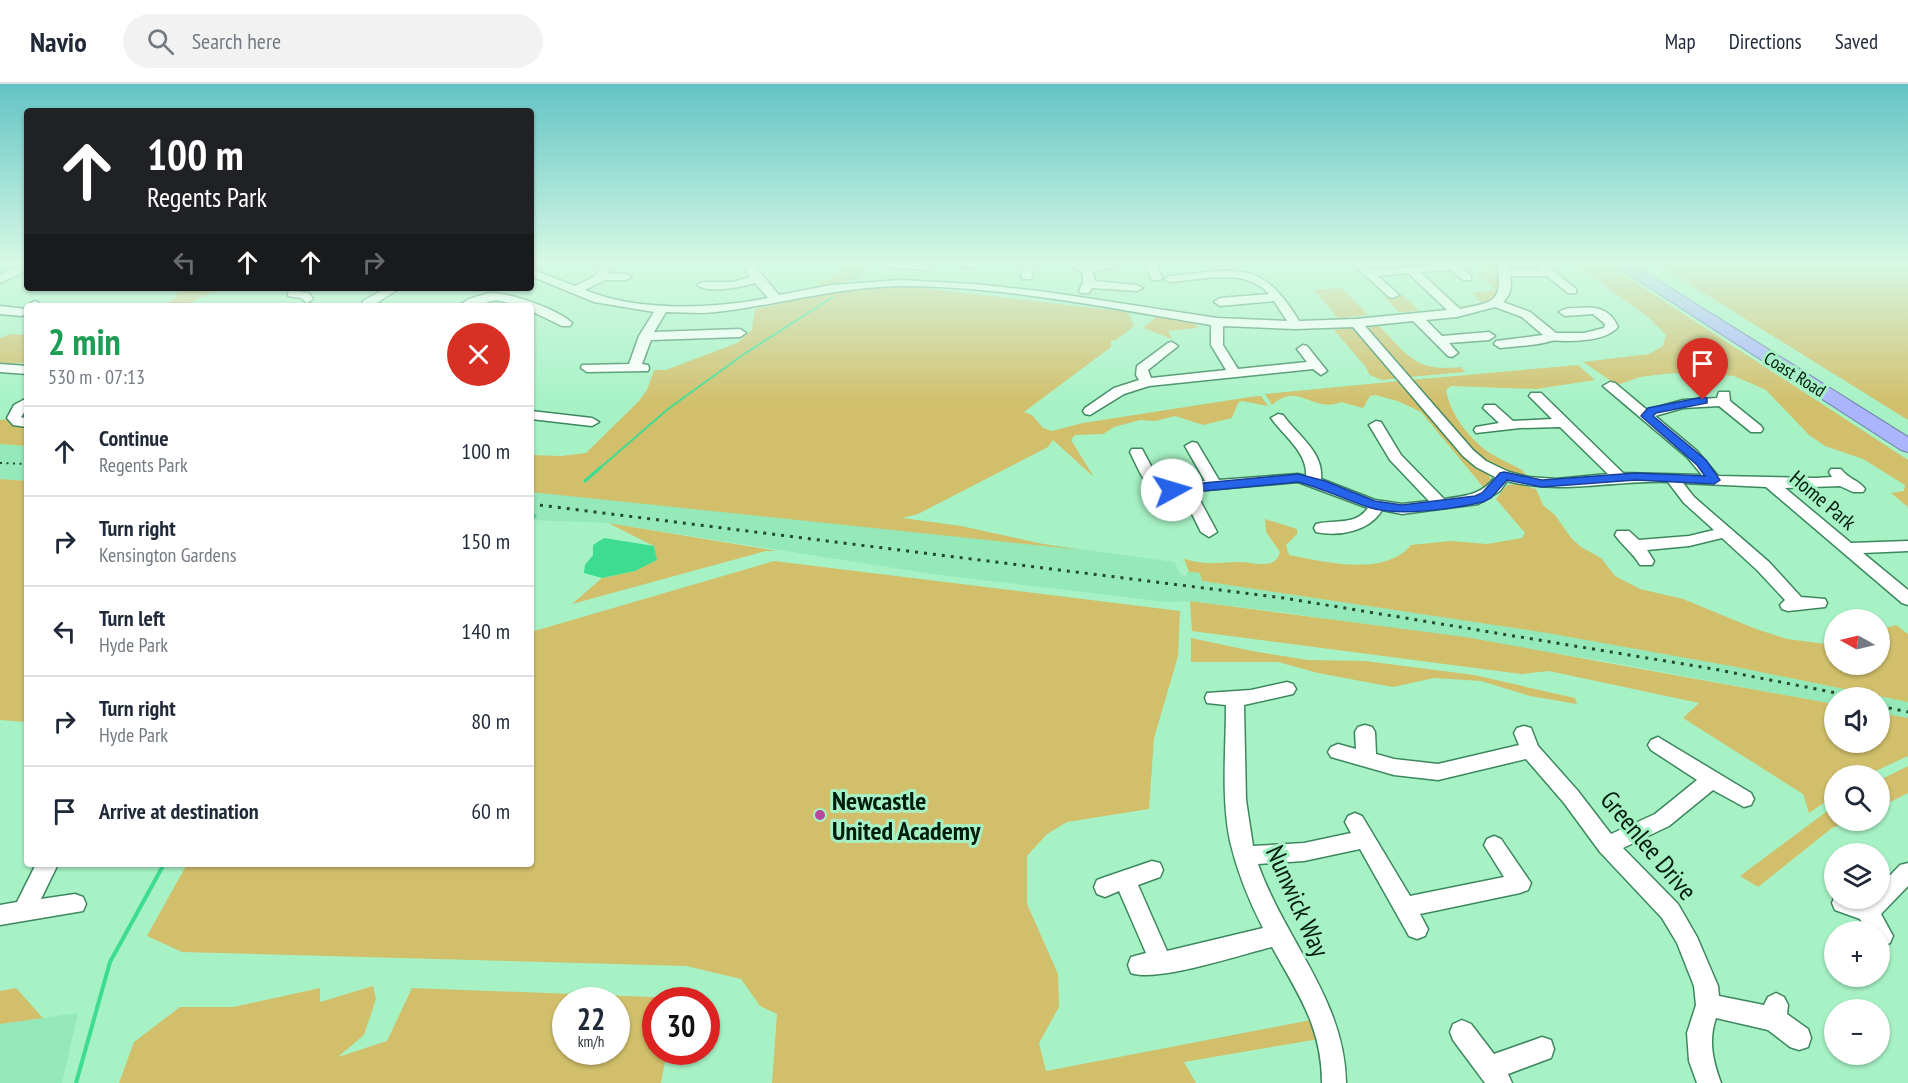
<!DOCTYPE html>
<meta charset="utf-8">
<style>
body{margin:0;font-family:"PT Sans Narrow",sans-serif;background:#f2f2f3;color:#1f2937;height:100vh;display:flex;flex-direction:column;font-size:22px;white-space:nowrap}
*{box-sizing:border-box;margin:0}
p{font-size:20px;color:#747a83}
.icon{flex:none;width:33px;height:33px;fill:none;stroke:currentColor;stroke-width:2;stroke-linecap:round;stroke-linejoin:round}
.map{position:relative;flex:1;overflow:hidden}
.sheet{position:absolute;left:24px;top:219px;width:510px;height:564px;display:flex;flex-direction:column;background:#fff;border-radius:6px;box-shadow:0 2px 4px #0004}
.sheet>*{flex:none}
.top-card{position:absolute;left:24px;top:24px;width:510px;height:183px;border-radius:6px;box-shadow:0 2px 4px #0004;background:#202124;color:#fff;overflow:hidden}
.needle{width:39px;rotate:278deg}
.buttons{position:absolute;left:1824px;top:525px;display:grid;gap:12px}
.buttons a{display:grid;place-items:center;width:66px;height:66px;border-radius:50%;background:#fff;box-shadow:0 2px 4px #0004;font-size:30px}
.speed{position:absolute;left:552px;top:903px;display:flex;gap:12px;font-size:30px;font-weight:700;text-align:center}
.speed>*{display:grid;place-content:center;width:78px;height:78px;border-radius:50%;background:#fff;box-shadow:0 2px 4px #0004;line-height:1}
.speed small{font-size:15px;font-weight:400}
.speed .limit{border:9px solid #d22;background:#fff;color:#111}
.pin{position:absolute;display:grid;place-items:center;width:51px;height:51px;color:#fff;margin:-62px -26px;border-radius:50% 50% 50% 0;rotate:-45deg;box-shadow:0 0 6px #0007}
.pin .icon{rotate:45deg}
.me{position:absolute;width:66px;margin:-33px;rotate:84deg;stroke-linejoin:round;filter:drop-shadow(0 0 4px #0008)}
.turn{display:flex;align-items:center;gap:21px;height:126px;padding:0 24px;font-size:27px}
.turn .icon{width:78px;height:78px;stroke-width:2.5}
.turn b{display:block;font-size:42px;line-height:51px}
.lanes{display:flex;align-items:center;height:57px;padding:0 24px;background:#0003;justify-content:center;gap:30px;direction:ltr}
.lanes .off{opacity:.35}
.round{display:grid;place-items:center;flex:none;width:63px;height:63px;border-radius:32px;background:#f2f2f3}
.head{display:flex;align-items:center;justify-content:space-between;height:102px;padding:0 24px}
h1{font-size:36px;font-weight:800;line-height:45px;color:#1e9e55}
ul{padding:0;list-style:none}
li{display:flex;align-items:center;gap:18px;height:90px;padding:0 24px;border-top:2px solid #e0e1e3}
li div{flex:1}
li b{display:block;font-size:22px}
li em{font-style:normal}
header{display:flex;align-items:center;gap:36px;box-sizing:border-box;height:84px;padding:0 30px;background:#fff;border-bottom:2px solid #e0e1e3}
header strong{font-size:28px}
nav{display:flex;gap:33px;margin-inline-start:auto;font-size:21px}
.search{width:420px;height:54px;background:#f2f2f3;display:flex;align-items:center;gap:15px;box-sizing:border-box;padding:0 21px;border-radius:33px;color:#747a83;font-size:22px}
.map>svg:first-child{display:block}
.built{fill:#95e8b8}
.green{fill:#d1bf6b;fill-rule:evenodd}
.water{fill:#3ddc90}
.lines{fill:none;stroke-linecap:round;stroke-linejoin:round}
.stream-far2{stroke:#3ddc90;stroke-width:2}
.stream-far1{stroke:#3ddc90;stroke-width:3}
.stream{stroke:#3ddc90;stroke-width:4}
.minor-casing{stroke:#3d875f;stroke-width:3}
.highway-casing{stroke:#6f7fa9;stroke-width:2}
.minor{fill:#fff;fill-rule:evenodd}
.highway{fill:#abb5fd;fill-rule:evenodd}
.rail-far1{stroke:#244a35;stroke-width:2;stroke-dasharray:2 4.5;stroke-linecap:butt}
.rail{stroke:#244a35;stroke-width:3;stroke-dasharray:3 6;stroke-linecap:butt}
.route{fill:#2563eb;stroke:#184099;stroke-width:1.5}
.poi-dot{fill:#b9469f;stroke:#a7f2c5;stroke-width:2}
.labels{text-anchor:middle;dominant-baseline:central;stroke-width:6;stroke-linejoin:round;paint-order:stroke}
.far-street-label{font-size:18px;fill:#001c0d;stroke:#a7f2c5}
.street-label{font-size:21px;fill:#001c0d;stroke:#a7f2c5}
.near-poi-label{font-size:26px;font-weight:bold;fill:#001c0d;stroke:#a7f2c5;text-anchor:start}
.near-street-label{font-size:26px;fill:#001c0d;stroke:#a7f2c5}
</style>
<header>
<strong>Navio</strong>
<div class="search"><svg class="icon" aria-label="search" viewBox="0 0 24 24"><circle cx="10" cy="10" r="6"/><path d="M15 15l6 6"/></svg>Search here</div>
<nav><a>Map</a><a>Directions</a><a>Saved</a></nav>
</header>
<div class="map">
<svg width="1908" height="999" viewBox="0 0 1908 999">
<rect width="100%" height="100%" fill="#a7f2c5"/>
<path class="built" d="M0,360L27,362V397L0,395Z
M531,386L961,442L1043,460L1175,478L1180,491L1187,492V488L1200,489L1202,497L1547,549L1731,582L1908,618V634L1880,629V614H1834V620L1599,576L1281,528L1190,517L1167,518L932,490L608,439L531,436Z
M78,929L62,999H0V940Z"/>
<path class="green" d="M849,180H867L860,194L824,203L815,198L829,196Z
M1490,180H1495C1497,186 1501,193 1501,199C1503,219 1474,226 1459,222L1482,220L1472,209L1495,206L1476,188L1495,186Z
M1575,180H1607L1908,376V423L1891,409L1904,407L1905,401L1863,375L1825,362L1809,351L1766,306L1734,292L1692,288L1664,290L1640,293L1617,301L1583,278L1649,270L1663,262L1666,251L1648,233Z
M1657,180H1908V336Z
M905,202L1128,228L1134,242L1116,256L1111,257V263L1024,328L1032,331L1043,344L1052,347L1083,339L1250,313L1261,312L1268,322L1242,317L1238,319L1232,334L1203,341L1175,332L1155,337L1140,336L1114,343L1103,350L1075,351L1071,356L1094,393L1053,356L1048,363L918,430L902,434L961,442L1043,460L1082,466L531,408V371L561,372L586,369L639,317L647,306L654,286H666L737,259L752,246L755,225L828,209L869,203L871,205Z
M181,204H219L185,222H163L175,213Z
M1342,204L1368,231L1338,234L1314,206Z
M1403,211L1419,227L1399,228L1384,213Z
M1157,232L1194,238L1198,244L1168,247L1172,255L1143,244Z
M1379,242C1409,272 1415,288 1461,283L1465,288L1409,293L1368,248L1370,243Z
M1350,244L1360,249L1398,294L1382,296L1370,291L1365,282L1334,246Z
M11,250L27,251V279L0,280V254Z
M1578,281L1595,296L1536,305L1451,302L1446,306C1450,329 1466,350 1484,365C1496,374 1510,379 1522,386L1526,391L1523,392L1499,385L1477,372L1410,296Z
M1400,297L1461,370L1488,390L1491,396L1484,404L1421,328L1398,317L1375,311L1370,312L1363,324L1341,318C1314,330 1298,297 1272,321L1265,310Z
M9,335V339L14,342L27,341V362L0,360V336Z
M0,395L27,397V638L0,636Z
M1518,400L1536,405L1543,421L1555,431L1572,455L1581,463L1601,474L1615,492L1640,505L1683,515L1756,545L1787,555L1834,561V580H1880V546L1896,541L1908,550V618L1731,582L1547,549L1202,497L1200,489L1189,488L1184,475C1206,481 1216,479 1237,478C1251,477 1275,488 1280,468L1266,448L1265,435L1297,445V450L1286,461L1289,471C1325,478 1385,493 1411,461L1451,457L1487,460L1522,454L1525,449L1496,415L1507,401Z
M608,439L777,467H766L572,520L602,494L635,487L657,476L654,462Z
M774,477L1180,527L1178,572L1154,654L1149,725L1067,738L1047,750L1027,772V820L1058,890L1059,923L1039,959L1046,987L1311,936L1319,955L1184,978L1196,999H772L777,930L760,922L741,895L686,882L182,868L147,852L187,780H531V548Z
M1190,517L1465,553L1834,620V658H1880V629L1908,634V672L1867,691L1834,692V712L1809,729L1803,710L1683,634L1699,619L1549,587L1521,590L1192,547Z
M1191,554L1252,567L1308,576L1365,577L1474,591L1575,614L1577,620L1530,612L1481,597L1434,594L1393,603L1318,589L1278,578H1191Z
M1908,682V709L1880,723V696Z
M1834,722V736L1850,737L1832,744L1758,803L1740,792Z
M373,902L376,915L364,951L338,973L387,957L412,904L677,914V916H656V968H667L661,999H119L134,958L180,923H233L320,904V918ZM566,916H616V968H566Z
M16,904L43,934L0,940V907Z"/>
<path class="water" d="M604,454L654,462L657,476L635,487L602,494L584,489L585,481L593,471V461Z"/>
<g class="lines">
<path class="stream-far2" d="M851,196L864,180
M600,384L668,325L744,270L833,213"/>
<path class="stream-far1" d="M585,397L601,383
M531,435L535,432"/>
<path class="stream" d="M76,999L110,878L164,780"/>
<defs>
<path id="minor" d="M21,180H27V186L0,199V191Z
M602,180H612L608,189L626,190L632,193L626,196H605L585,206C637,228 713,225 768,214L755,199C741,203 709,210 697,201L703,198H734L750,193L742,180H753L779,211L831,201L900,196L974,200L1047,208L1217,234L1287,237L1274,217L1220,222L1214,218L1220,214L1269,210C1245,183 1202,196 1170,198L1164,195L1170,192C1235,186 1261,173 1299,237L1356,235L1447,226L1408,189L1378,192L1399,211L1393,214L1389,213L1353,180H1364L1371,186L1458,180L1471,192V196H1463L1451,186L1420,188L1460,225C1495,218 1503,218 1497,180H1507L1509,185H1538V181H1546L1576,205V209H1568L1547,192H1510C1512,203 1511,210 1503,218L1530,228L1556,249H1584L1604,244L1605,240L1593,230L1565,232L1559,228C1564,224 1570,224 1577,224C1595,222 1610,224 1618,243C1607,256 1581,257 1565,257C1560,257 1555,256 1551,257C1535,262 1517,262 1500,264L1494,260L1496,257L1543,251L1522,233L1495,223L1457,233L1426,236L1442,252L1489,248L1495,252L1489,256L1449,259L1458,269L1452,273L1448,272L1413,237L1365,242L1473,366L1486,377L1509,388L1529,393L1556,395L1608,390L1560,343L1520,344L1476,349L1474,346L1476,343L1499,339L1483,324L1485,321H1495L1513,337L1552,335L1529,312L1531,309H1541L1623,389L1702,391L1687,373L1603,302L1610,298L1615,299L1647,326L1683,316L1717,314L1719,308H1729L1730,317L1761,342L1763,345L1761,348H1751L1719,322L1683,324L1655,332L1697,367L1718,392L1816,394L1832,393L1829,388L1831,385H1841C1848,395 1859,396 1865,405L1863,408H1853L1840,402L1785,404L1851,459L1908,457V467L1863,469L1908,506V521L1902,519L1766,403L1683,399L1694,413L1769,478L1801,513L1825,515L1827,519L1825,523L1788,527L1782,525L1780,521L1785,516L1757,486L1722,454L1689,462L1647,466L1654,477L1652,481H1640C1633,469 1623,462 1615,451L1617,447H1629L1639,456L1689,452L1714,446L1684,419L1668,398C1614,396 1560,411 1507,397L1500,407L1478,420L1402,430L1382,426C1370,447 1339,453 1316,448L1314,444L1316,440C1336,435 1355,442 1368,424L1298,398L1195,407L1217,448L1209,453L1201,448L1181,408C1146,411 1144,396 1130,368L1132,365H1142L1158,395L1167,400L1205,397L1185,362L1192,358L1197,359L1219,396L1298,390L1306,392C1308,369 1283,351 1271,334L1278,330L1283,331C1297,351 1324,368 1321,395L1375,416L1402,420L1429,417L1390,376L1369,341L1376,337L1381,338L1401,371L1444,415C1465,412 1482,411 1495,393L1476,383L1463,372L1353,243L1295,245L1223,242V261L1238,285L1307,278L1297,265L1303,261L1307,262L1327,287L1321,291L1313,285L1149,302L1124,310L1090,331L1085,330L1083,327L1085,324L1114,304L1139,296L1136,291L1137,282L1168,259L1172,258L1178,262L1148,286L1151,294L1226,286L1211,261V241C1109,224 1004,202 900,202C837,203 778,221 716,228C700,230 683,228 666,228L654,248L740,245L746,249L740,253L651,256L642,280L648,281L649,284L648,287L587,288L581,284L582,281L629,280L639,252L654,228L594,218L531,192V185L575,202L595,192Z
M879,180H928L933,183L927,186L885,183Z
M959,180H980C975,185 964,185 959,180Z
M1024,180H1035L1031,195H1023L1021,193Z
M1070,180H1085L1089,182L1120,180L1119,182L1093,188L1095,197L1137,201L1143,204L1137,207L1092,204L1089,209H1081L1079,207L1083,198V190Z
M1145,180H1156L1162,194L1160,196H1152Z
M386,204H400L372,222H362L363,217Z
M292,207L309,209L313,215L307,219L301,214L288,212V208Z
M489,209C508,208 558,225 572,239L570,242H562L531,227V222H520L496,216L474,222H458L469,215Z
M34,217L38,218L39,222H27Z
M0,222L26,225L27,229L22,232L0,230Z
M0,280L27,282V290L0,288Z
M27,314V324L21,333L27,335V343L13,341L7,334L14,321Z
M531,327L592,334L599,338L592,342L531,335Z
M1287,598L1293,600L1296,605L1293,610L1244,621L1246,716L1253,762L1304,759L1351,749L1345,738L1348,732L1355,729L1362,732L1410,812L1504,793L1484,761L1487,755L1494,752L1501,755L1531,799L1528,806L1520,809L1420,830L1428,845L1425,852L1417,855L1409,852L1360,765L1304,777L1258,780C1285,856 1345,916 1346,999H1322C1322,943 1298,910 1272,863C1242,870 1157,899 1131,889L1128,881L1131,873L1146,869L1119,807L1105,813L1097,810L1094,803L1097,796L1105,793L1152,777L1160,779L1163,786L1160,793L1138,801L1167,867L1263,844C1249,817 1237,787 1230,757C1221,713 1226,666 1226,621L1207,619L1205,614L1207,609L1251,606Z
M1365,641L1372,643L1375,648L1376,670L1394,675L1438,680L1519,661L1514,649L1517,644L1524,642L1531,644L1538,662L1578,707L1611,750L1655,730L1697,696L1651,666L1648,661L1651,656L1658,653L1751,709L1754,715L1751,721L1744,723L1713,706L1669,742L1623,764L1678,820L1697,853L1718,902L1719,912L1764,921L1768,913L1776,909L1784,913L1788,921L1787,930L1808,945L1811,954L1808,963L1799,966L1790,963L1768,946L1716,934C1708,957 1713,977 1721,999H1697L1689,977L1687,949L1696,921L1694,902L1677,859L1662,834L1600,768L1564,719L1526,675L1438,696L1394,691L1331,673L1328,668L1331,663L1338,660L1356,665L1355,648L1358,643Z
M1908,779V802L1881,830L1893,852L1890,859L1882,862L1880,861V848H1867L1860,835L1835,826L1832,819L1834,814L1864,817L1867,814H1880V802L1900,781Z
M36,780H58L41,815L75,810L83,813L86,820L83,827L0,841V821L17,818Z
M1462,936L1471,940L1494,970L1542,953L1551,956L1554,965L1551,974L1508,990L1512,999H1485L1453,956L1450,948L1453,940Z"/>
<path id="highway" d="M1613,180H1632L1908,353V368L1901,366Z"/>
</defs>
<use href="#minor" class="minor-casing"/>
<use href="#highway" class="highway-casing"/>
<use href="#minor" class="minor"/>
<use href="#highway" class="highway"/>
<path class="rail-far1" d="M0,379L27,380"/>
<path class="rail" d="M531,420L1284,514L1714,585L1862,614
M1880,622L1908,628"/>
</g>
<linearGradient id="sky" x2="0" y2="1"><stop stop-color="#63c4c5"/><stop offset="0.56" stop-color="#d7f9e5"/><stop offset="1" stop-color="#d7f9e5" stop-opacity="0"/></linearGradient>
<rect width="1908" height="320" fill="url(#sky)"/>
<path class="route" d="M1703,313L1707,314V319L1656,329L1653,332L1706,376L1720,396L1714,400L1636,396L1542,403L1507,396L1491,414L1483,418C1454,425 1396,433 1368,423C1344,415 1322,404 1298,398L1172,410L1166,406L1172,402L1298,390L1325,397L1375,417L1402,421L1475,412L1482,409L1500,389L1504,388L1542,396L1636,389L1705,392L1697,381L1641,332L1648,324Z"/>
<circle class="poi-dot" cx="820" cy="731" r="6"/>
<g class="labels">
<g class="far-street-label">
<text transform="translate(1795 290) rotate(32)">Coast Road</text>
</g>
<g class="street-label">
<text transform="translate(1823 416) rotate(40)">Home Park</text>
</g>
<g class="near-poi-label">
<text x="832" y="716">Newcastle<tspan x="832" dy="30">United Academy</tspan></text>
</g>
<g class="near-street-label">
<text transform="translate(1649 761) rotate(50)">Greenlee Drive</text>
<text transform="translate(1298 817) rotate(66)">Nunwick Way</text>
</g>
</g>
</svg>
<div class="buttons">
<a><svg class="needle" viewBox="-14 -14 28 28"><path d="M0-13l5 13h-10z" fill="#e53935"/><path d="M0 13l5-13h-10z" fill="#747a83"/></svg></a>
<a><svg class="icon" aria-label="sound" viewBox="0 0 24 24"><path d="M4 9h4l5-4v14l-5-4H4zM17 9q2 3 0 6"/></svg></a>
<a><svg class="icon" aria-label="search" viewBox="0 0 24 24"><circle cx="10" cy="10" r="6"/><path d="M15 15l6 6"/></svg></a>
<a><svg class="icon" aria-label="layers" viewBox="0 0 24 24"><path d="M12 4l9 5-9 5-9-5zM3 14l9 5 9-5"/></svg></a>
<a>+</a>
<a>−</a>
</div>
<div class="speed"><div>22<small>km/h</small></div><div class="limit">30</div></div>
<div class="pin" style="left:1703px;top:316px;background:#d93025"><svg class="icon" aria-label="arrive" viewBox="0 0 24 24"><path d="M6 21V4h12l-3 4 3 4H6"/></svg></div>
<svg class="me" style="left:1172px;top:406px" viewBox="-20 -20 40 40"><circle r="19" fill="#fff"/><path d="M0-13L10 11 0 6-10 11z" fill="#2563eb"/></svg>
<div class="top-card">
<div class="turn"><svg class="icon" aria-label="ahead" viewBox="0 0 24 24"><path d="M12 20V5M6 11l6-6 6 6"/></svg><div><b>100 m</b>Regents Park</div></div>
<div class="lanes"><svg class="icon off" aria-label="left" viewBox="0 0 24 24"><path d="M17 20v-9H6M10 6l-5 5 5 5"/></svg><svg class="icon" aria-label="ahead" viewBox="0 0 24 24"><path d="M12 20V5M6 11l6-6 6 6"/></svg><svg class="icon" aria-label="ahead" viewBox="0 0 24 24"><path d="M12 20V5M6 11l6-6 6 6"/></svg><svg class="icon off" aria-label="right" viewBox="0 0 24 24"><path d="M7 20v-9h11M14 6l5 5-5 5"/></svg></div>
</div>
<section class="sheet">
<div class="head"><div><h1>2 min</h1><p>530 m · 07:13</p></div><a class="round" style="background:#d93025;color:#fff"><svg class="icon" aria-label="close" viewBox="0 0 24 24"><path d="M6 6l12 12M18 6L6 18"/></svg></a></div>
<ul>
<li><svg class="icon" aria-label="ahead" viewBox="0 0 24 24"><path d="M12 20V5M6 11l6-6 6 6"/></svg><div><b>Continue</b><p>Regents Park</p></div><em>100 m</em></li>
<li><svg class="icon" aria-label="right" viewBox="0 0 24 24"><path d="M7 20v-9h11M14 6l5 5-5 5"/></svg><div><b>Turn right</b><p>Kensington Gardens</p></div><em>150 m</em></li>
<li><svg class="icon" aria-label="left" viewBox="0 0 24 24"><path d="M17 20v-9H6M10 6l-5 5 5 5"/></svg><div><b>Turn left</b><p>Hyde Park</p></div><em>140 m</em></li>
<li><svg class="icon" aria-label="right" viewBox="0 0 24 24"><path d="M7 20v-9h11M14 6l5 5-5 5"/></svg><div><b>Turn right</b><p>Hyde Park</p></div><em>80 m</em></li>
<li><svg class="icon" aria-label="arrive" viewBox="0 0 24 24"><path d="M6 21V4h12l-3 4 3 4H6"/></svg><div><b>Arrive at destination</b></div><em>60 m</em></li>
</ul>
</section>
</div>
